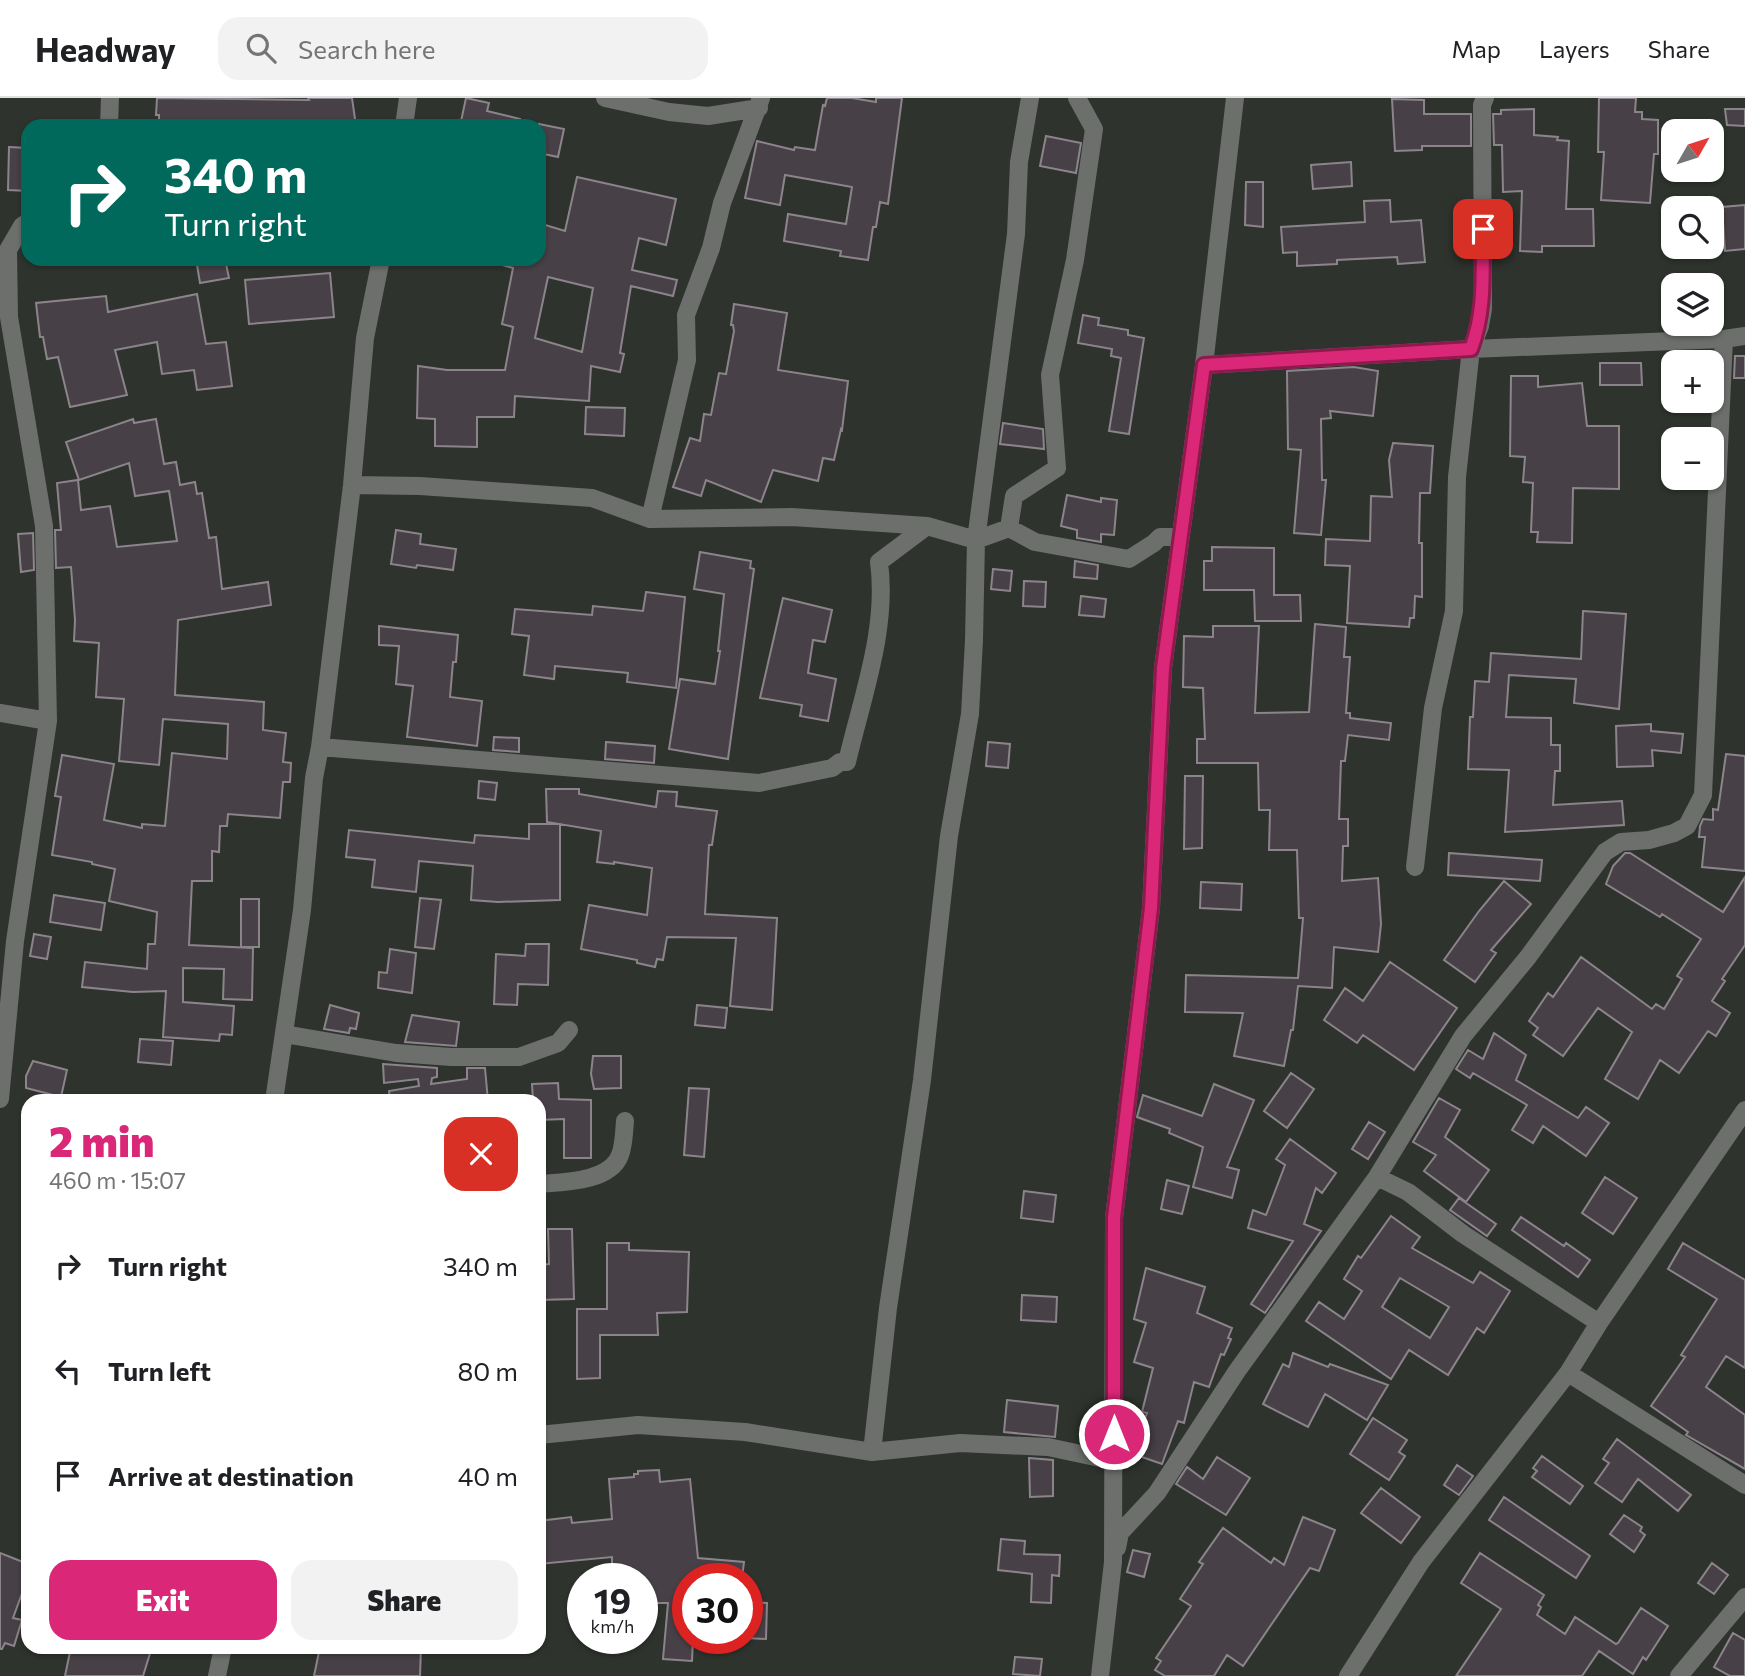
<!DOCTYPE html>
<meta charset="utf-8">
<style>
body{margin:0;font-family:Commissioner,sans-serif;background:#f2f2f2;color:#202124;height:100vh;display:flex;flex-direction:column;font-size:26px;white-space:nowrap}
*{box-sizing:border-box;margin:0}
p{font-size:23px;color:#757577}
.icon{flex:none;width:38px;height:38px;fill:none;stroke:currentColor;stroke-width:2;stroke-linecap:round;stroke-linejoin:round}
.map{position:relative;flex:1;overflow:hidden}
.panel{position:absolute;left:21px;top:996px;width:525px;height:560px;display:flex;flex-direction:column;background:#fff;border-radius:21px;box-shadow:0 2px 5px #0004}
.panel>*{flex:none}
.banner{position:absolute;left:21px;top:21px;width:525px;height:147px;border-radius:21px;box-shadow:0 2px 5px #0004;background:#00695c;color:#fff;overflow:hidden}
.needle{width:46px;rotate:51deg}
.buttons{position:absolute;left:1661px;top:21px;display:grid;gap:14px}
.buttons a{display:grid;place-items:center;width:63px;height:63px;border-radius:14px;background:#fff;box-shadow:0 2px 5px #0004;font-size:35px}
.speed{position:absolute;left:567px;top:1465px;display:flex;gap:14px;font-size:35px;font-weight:700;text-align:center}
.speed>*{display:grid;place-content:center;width:91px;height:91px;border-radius:50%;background:#fff;box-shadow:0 2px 5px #0004;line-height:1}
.speed small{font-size:18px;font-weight:400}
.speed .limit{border:10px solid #d22;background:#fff;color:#111}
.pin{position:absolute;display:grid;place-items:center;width:60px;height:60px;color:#fff;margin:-30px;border-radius:14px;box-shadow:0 4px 10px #0006}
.me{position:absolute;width:77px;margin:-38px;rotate:0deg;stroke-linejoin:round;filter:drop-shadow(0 0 5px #0008)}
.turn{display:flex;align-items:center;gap:24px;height:147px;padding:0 28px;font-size:32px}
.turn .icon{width:91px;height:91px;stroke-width:2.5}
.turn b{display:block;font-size:49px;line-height:60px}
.round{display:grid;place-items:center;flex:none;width:74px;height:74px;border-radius:21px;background:#f2f2f2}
.overview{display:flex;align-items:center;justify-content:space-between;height:119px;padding:0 28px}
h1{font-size:42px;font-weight:800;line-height:52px;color:#db2777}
.action{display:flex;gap:14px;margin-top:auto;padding:14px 28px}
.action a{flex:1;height:80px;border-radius:21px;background:#db2777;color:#fff;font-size:28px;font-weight:800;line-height:80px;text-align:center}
.action a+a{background:#f2f2f2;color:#202124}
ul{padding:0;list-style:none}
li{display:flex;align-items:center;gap:21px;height:105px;padding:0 28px}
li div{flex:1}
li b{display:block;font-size:26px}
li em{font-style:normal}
header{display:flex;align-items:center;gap:42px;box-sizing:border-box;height:98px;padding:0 35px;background:#fff;border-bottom:2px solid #e0e0e0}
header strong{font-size:33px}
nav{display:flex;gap:38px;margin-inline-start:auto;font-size:24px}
.search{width:490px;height:63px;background:#f2f2f2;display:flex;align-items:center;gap:18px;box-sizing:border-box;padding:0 24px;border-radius:21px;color:#757577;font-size:26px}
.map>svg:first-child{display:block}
.building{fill:#474046;stroke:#8c848b;stroke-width:2;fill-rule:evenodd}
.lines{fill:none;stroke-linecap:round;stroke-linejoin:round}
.minor{stroke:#6c6f6c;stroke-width:18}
.route-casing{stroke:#8e194d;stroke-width:18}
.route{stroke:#db2777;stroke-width:12}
</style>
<header>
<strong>Headway</strong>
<div class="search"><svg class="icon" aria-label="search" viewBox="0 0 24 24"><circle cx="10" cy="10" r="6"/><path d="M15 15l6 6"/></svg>Search here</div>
<nav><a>Map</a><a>Layers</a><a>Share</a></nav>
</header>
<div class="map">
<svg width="1745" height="1578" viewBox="0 0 1745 1578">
<rect width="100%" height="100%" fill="#2e332d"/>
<path class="building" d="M157,0L309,2L308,0H352L356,28H159V17H156Z
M466,0L489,5L487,13L520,21L519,28H460Z
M827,0H852L876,4V0H902L888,106L880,104L876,129H873L868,162L840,158L841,153L784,143L788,116L846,126L852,89L785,77L780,107L745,100L757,43L794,52L795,49L815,52L823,7L825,8Z
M1599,0H1636L1635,14H1642V21L1658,22V56H1654L1650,105L1601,102L1604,54H1598Z
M1392,1L1424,2V16H1471V48H1422V52L1395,53Z
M1534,11V37L1558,39L1557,42L1569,43L1566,111H1593L1594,148H1542V154L1520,153L1522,93L1503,94L1502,47H1494L1493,16H1501V12Z
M1725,11H1745V28L1727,27Z
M539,26L564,31L558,59L539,55Z
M1046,38L1081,45L1076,75L1040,68Z
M9,49L28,50V93L8,92Z
M1351,64L1352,88L1313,91L1311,67Z
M577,79L676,101L666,147L639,140L632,172L677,182L673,198L631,188L620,255L624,256L620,274L591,268L589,303L515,298L514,319H477V349L435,348V321L417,320L418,268L447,272H505L513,229L502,226L513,170L502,167V161H539V125L565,133ZM548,179L593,190L582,254L535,240Z
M1246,84H1263V129L1245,127Z
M1390,102L1391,124L1421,122L1425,164L1398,166L1397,159L1337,162V166L1297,168V154L1283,155L1281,129L1365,124L1364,103Z
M1745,107V151L1725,153L1722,109Z
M196,161H225L229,180L200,185Z
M330,175L334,219L249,226L245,182Z
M197,196L206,246L226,244L232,288L197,292L194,272L162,276L157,244L115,252L127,297L70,309L58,259L47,261L43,239H40L36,205L106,198L108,214Z
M734,206L787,215L778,272L848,283L842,332L841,331L834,362L823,360L818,383L773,372L761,404L706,382L701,398L673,389L690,340L700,343L704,316L711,317L719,275L726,276L734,233L733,227H731Z
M1083,217L1099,220L1098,227L1128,232V237L1144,240L1129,336L1109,333L1121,260L1111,258L1112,251L1078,245Z
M1735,258H1745V280H1734Z
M1600,265H1641L1642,287H1600Z
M1354,269L1378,273L1373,318L1330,313L1331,320L1321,321L1322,382H1326L1321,437L1294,435L1301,352L1288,351L1287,273Z
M1511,278H1538V289L1582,285L1587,328H1619V391L1573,390L1572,445L1537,444L1538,434H1531L1533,385L1523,384L1525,359L1510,358Z
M586,309L625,310L624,338L585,336Z
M133,321L134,325L156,321L164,366L176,364L180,387L195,384L197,396L202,395L209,440L216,439L222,491L268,484L271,507L178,522L175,597L264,604L263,632L286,635L283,664L291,665L290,684H283L280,720L228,716L227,728H220L219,754L212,753V783H192L189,847L253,850L252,902L223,901L224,871L183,870V904L234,908L232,937L220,936L219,943L163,939L166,893L133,894L82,889L85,864L147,871L148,846H155L157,814L109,803L115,771L92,766V764L52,757L61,699L55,698L62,657L114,666L104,722L142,730V726L165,728L172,655L227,661L228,626L163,621L159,667L119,663L124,601L96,599L99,545L74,543L75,522L71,469L56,470L55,432H61L57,385L78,382L81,412L110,408L117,449L177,443L169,393L135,398L129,365L79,382L66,344Z
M1003,325L1043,331L1044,351L1000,346Z
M1393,345L1433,348L1430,395H1420L1419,445H1422V499L1415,498L1414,520H1410L1409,529L1347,525L1350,468L1325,467L1326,441L1370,443L1371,398L1392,399L1389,362Z
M1067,397L1101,404V400L1117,402L1114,437L1101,436V444L1077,440V432L1061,428Z
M396,432L421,436L420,446L456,451L453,472L417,467L416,470L391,466Z
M33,435L34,472L21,474L18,436Z
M1212,449L1274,450V497H1300L1301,523H1255L1254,492H1204V463H1212Z
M700,454L751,463L750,470L754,471L728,661L669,651L680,581L715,586L720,553H718L724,496L694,491Z
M1075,463L1098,467L1097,481L1074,479Z
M993,471L1012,473L1010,493L991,491Z
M1024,483L1046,484L1045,509L1023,508Z
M646,494L685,499L676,590L627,584L628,575L555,568L554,581L524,577L529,538L512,536L515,511L592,517L593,508L643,513Z
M1081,498L1106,501L1104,519L1079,517Z
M783,500L832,512L825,544L813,542L808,575L836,581L828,623L800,618L802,607L760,600Z
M1583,513L1626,516L1619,611L1574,605L1576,581L1509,577L1506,619L1551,620V647H1560V673H1555L1553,707L1622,703L1624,727L1505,734L1509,672L1468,671L1470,619H1473L1475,583L1489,584L1491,555L1581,561Z
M1315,526L1346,529L1344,559H1350L1346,615H1350V620L1391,625L1389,642L1348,637L1345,663H1341L1339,721H1348V748H1343L1342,783L1378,780L1381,826L1378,854L1334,849L1332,890L1298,888L1293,932H1291L1284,968L1234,958L1243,915L1185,914L1186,877L1298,880L1303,820H1299L1297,752H1269L1270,712H1259L1258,665H1197V641H1205L1203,590L1183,589L1184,538L1213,539V528H1259L1255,615L1309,614Z
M379,528L458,537L456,564H453L450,599L482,603L477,648L407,639L413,588L396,586L399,548L379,547Z
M1651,626V633L1683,636L1681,655L1652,652L1653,668L1617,669L1616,628Z
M494,639L519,640V654L493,652Z
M606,644L655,648L654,665L605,661Z
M988,644L1010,646L1008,670L986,668Z
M1726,656L1745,658V773L1702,769L1705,739H1699L1700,728L1703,721L1713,722V711L1718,712Z
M1185,678H1203L1202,750L1184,751Z
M479,683L497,685L495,702L478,700Z
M546,691H579V696L656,709L658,693L677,694L676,708L717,713L712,747H709L705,816L777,820L772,912L730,908L736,840L667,839L663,862L657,861L655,869L637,865V862L581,851L589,807L647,817L652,770L614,764V766L597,764L601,733L547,724Z
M529,726H560V802L498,804L471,802L473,768L419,763L416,794L372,789L375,762L346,759L349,732L474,745L475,737L529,741Z
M1449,755L1542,762L1540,783L1448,777Z
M1625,755H1630L1723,814L1745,779V847L1722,881L1725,883L1712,903L1730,915L1716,938L1708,933L1679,975L1660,962L1638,1001L1605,981L1632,934L1598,910L1563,958L1533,937L1538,930L1529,923L1548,895L1553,899L1581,859L1652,911L1656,906L1664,911L1682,881L1677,878L1701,841L1662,816L1660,819L1606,786L1613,768Z
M1504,783L1531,806L1491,852L1496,855L1475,884L1444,862L1479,813Z
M1201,784L1242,786L1241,812L1200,810Z
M54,797L105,805L101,832L50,824Z
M420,800L441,802L434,851L415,849Z
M241,801H259V849H241Z
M34,836L51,839L47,861L30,858Z
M526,846H549L548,887L518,886L517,907L494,906L496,856L525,858Z
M390,851L416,855L412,895L378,890L379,874L387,875Z
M1390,864L1457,910L1414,972L1363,937L1357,945L1324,922L1345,890L1363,903Z
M330,907L359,915L356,931L350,930L349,935L324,931Z
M697,907L727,910L725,930L695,927Z
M412,917L459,924L456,948L405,944Z
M1494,935L1526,957L1516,982L1578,1020L1586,1009L1609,1025L1586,1058L1543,1028L1533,1045L1512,1032L1527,1007L1473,975L1470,980L1456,971L1468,952L1483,961Z
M140,941L173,943L171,967L138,964Z
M593,958H621V990L594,991L591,976Z
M33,963L67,972L61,999L26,990V978Z
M383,966L437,970V979L432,980L431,986L467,981V970H485L488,1003H390L389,993L419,988L418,981L384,985Z
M1291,975L1314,991L1287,1030L1264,1013Z
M558,985L559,1001L591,1002V1060H564V1021L539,1022V1003H533L532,986Z
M1214,986L1254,1002L1227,1069L1239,1072L1232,1100L1193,1089L1203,1049L1169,1035L1170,1031L1137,1019L1143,997L1202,1018Z
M689,990L709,991L704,1059L684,1057Z
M1439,1000L1460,1012L1445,1039L1489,1072L1466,1104L1424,1073L1436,1057L1413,1044Z
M1369,1024L1385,1034L1368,1061L1352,1051Z
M1290,1041L1336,1075L1322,1095L1316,1090L1304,1126L1321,1133L1265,1215L1251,1206L1293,1143L1248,1130L1253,1112L1266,1117L1285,1067L1276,1061Z
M1605,1079L1637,1100L1613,1136L1582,1115Z
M1167,1082L1189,1088L1182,1116L1161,1111Z
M1024,1093L1056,1097L1053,1124L1021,1120Z
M1459,1100L1496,1126L1487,1138L1450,1112Z
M1391,1118L1420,1139L1412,1150L1473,1185L1480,1174L1510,1193L1484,1235L1477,1230L1448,1277L1409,1252L1391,1281L1306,1223L1319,1204L1344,1221L1362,1193L1344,1181L1358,1158L1361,1160ZM1400,1180L1449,1209L1430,1240L1382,1209Z
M1521,1119L1564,1148L1566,1145L1590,1162L1578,1179L1512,1132Z
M548,1131H572L574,1201L539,1202V1167L549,1166Z
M607,1145H629V1152L689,1154L687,1214L657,1215L658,1237H600V1280L577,1281V1211H607Z
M1683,1145L1745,1182V1270L1726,1258L1706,1289L1745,1317V1371L1686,1337L1688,1334L1651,1308L1685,1259L1681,1257L1717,1201L1668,1171Z
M1146,1170L1205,1189L1197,1215L1232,1230L1228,1240L1231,1241L1224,1257L1221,1256L1209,1289L1194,1284L1184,1325L1178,1323L1162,1366L1133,1356L1147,1315L1142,1314L1153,1270L1134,1264L1146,1225L1134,1221Z
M1022,1197L1057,1199L1056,1224L1021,1222Z
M1293,1255L1328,1269L1330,1266L1388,1287L1367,1322L1325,1296L1308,1329L1263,1306L1283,1266L1289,1269Z
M1007,1302L1058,1308L1055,1339L1004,1334Z
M1373,1320L1407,1342L1399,1354L1405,1358L1389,1382L1350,1356Z
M1617,1341L1691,1397L1678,1413L1638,1381L1622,1404L1595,1385L1609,1365L1603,1361Z
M1542,1358L1583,1388L1570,1406L1532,1379L1537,1373L1533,1370Z
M1217,1359L1250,1380L1226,1417L1176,1386L1187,1369L1203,1381Z
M1029,1360L1053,1362V1398L1030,1399Z
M1457,1367L1473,1378L1459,1397L1444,1387Z
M659,1372L660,1384L690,1381L698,1460L744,1464L742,1480H688V1540H693L692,1563L663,1561L668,1505H642V1480H612V1459L539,1466V1423L571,1419L572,1425L612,1421L609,1381L634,1379V1376H638V1373Z
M1381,1390L1420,1419L1401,1445L1361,1415Z
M1504,1399L1590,1458L1576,1480L1489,1422Z
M1624,1417L1642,1429L1640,1433L1645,1437L1634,1454L1610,1436Z
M1303,1419L1335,1432L1319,1473L1310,1470L1243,1568L1227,1557L1214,1578H1165L1155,1572L1161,1563L1156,1560L1191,1508L1180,1501L1203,1466L1199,1464L1223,1430L1271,1465L1274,1460L1284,1467Z
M1001,1441L1025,1443L1024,1456L1060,1457L1059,1478L1052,1477L1051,1505L1031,1504L1032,1476L998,1472Z
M1133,1452L1150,1456L1144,1479L1127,1474Z
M0,1455L28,1466V1479L13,1520L22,1522L14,1548L5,1545L2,1551H0Z
M1480,1455L1544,1497L1538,1507L1541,1509L1537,1517L1565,1536L1575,1519L1616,1546L1618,1545L1641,1510L1668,1528L1646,1562L1643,1559L1633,1576L1599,1553L1582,1578H1456L1501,1511L1461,1485Z
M1712,1465L1728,1477L1714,1496L1698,1485Z
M747,1504L767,1505L766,1541L747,1540Z
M1733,1535L1745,1542V1578H1730L1714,1569Z
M71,1549H152L143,1578H65Z
M320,1549H421L420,1578H314Z
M1015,1559L1042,1561L1040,1578L1013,1576Z"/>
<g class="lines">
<path class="minor" d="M605,0L669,14L708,18L759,10
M109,28L110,0
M404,28L408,0
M1204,267L1471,251L1724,241L1745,238
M352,387L420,388L592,400L650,421L792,419L927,428L976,442L1009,430L1035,444L1129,461L1154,445L1160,439H1181
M650,421L687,262L686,217L711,150L722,105L761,0
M1009,430L1014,398L1057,370L1050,277L1075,162L1094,31L1077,0
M0,615L48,623
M320,649L759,685L832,670L840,664H847C862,599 888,531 879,464L927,428
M1415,769L1433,610L1454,513L1457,379L1471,251L1480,228L1483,211L1482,7L1485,0
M284,936L396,955L451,959H519L558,945L569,932
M0,1001L15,843L48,623L44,428L9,219L8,152L22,128L28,124
M274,1003L302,812L314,680L320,649L352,387L365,240L381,161
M1377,1079L1408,1094L1463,1136L1599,1225
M539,1086C563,1084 610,1084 620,1057C624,1047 624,1034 625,1023
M1568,1275L1745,1387
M539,1337L638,1327L745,1334L872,1354L960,1345L1048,1349L1114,1363
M872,1354L888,1210L922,982L949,738L970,616L974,542L976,442L1016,136L1019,64L1030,0
M1117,1450L1120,1435L1157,1395L1237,1273L1377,1079L1463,938L1528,859L1605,754L1621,744L1649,742L1674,735L1687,728L1703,697L1724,241
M217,1578L223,1549
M1100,1578L1113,1464L1114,1120L1151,810L1163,570L1204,267L1235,0
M1348,1578L1421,1464L1568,1275L1599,1225L1745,1012
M1679,1578L1745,1499"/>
</g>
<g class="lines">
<defs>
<path id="route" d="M1114,1336V1120L1151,810L1163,570L1204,267L1471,251C1486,211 1482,173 1483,131"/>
</defs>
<use href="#route" class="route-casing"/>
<use href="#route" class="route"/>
</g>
</svg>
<div class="buttons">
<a><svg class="needle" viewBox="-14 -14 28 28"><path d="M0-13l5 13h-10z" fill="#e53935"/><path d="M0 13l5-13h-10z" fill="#757577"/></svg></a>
<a><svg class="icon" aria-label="search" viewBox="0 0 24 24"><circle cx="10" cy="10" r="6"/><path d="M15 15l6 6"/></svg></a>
<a><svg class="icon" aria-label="layers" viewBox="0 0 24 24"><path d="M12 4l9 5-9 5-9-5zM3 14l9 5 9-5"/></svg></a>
<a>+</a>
<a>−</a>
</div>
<div class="speed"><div>19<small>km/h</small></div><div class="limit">30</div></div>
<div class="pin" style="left:1483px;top:131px;background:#d93025"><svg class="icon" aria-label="arrive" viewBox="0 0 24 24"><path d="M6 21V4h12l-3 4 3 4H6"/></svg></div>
<svg class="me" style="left:1114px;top:1336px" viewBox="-20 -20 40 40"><circle r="17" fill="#db2777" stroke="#fff" stroke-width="3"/><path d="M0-11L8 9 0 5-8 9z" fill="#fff"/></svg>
<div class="banner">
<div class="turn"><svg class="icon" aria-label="right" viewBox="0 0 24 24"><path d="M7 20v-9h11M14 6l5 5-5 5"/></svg><div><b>340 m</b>Turn right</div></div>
</div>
<section class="panel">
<div class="overview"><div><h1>2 min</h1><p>460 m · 15:07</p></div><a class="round" style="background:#d93025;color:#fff"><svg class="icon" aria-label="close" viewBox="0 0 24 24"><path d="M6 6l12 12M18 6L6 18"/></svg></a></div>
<ul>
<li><svg class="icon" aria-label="right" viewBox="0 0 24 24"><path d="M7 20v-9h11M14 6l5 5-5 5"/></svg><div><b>Turn right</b></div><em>340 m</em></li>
<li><svg class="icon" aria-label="left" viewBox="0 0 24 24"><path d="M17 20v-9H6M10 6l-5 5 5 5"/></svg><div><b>Turn left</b></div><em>80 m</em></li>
<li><svg class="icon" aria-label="arrive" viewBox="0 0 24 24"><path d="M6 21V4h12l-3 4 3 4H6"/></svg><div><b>Arrive at destination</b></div><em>40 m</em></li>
</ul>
<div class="action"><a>Exit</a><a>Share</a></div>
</section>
</div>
